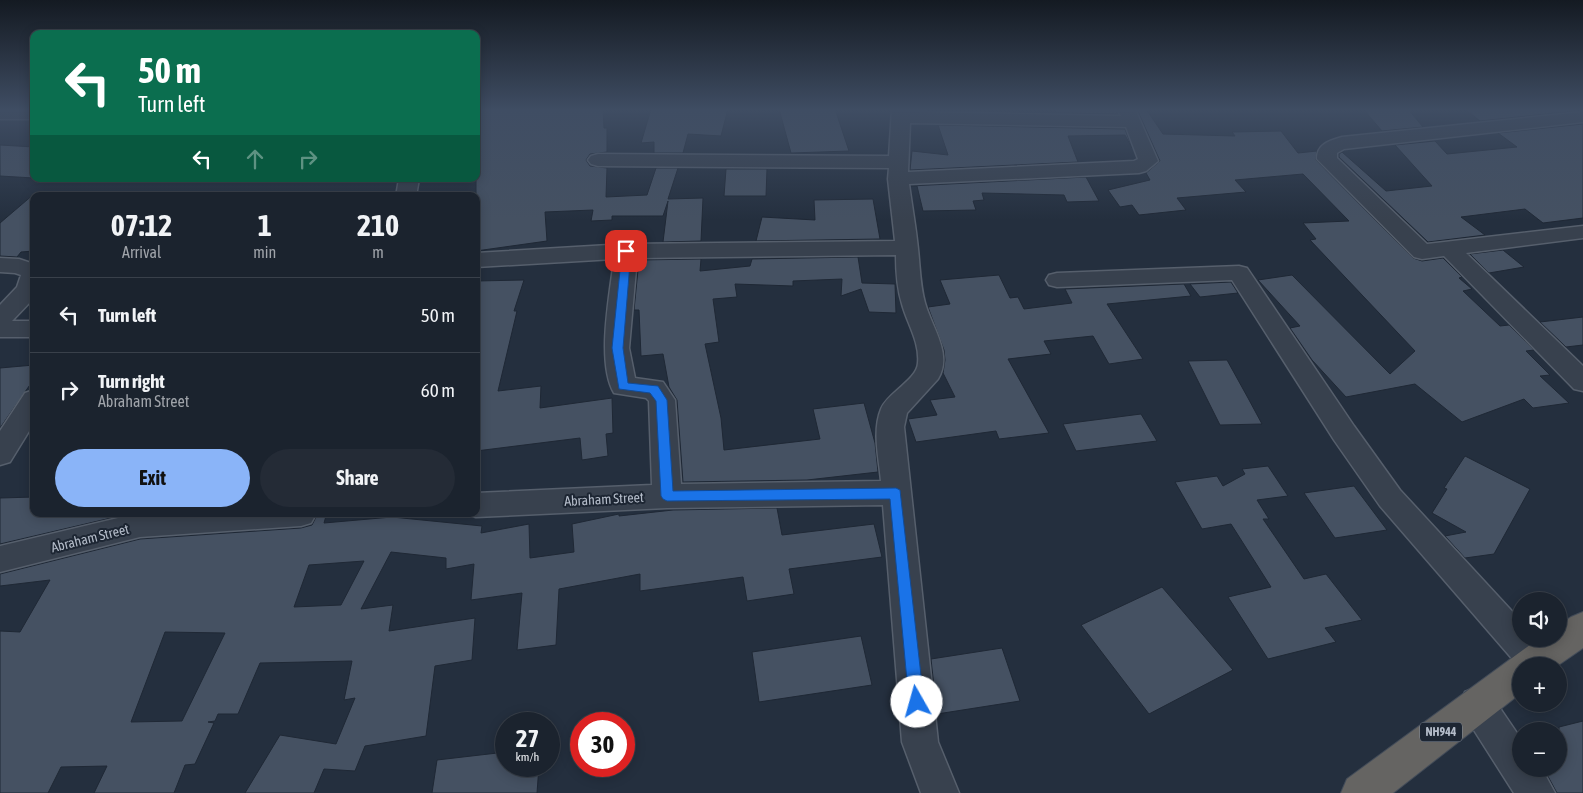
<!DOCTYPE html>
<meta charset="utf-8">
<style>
body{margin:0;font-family:"Asap Condensed",sans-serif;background:#242b36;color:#f1f3f6;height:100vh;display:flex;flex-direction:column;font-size:19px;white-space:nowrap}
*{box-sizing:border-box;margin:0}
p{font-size:16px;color:#a0a4aa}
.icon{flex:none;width:28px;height:28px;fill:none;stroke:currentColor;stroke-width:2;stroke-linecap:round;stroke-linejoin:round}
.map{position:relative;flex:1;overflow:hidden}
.details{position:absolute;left:30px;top:192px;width:450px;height:325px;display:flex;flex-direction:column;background:#1b232e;border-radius:10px;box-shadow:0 2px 12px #0003,0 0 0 1px #39404a}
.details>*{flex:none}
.guide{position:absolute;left:30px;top:30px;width:450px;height:152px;border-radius:10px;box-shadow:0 2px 12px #0003,0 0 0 1px #39404a;background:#0b6e4f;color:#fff;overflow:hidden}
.controls{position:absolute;left:1512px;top:592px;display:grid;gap:10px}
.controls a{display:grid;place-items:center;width:55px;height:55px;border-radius:50%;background:#1b232e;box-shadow:0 2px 12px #0003,0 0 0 1px #39404a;font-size:25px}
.speed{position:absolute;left:495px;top:712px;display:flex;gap:10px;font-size:25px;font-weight:700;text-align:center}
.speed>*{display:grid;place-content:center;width:65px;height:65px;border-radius:50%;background:#1b232e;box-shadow:0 2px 12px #0003,0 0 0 1px #39404a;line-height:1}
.speed small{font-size:12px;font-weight:400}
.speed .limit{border:8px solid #d22;background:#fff;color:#111}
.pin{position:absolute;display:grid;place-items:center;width:42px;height:42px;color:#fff;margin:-21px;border-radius:10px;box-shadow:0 2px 8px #0006}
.me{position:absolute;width:55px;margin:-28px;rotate:353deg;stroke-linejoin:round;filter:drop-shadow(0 0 4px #0008)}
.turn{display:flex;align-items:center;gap:18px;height:105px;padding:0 25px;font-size:22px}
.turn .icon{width:65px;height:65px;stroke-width:2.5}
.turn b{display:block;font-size:35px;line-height:42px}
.lanes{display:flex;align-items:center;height:48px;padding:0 25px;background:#0003;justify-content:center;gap:25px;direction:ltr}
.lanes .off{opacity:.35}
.eta{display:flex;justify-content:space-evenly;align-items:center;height:85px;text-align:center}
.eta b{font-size:30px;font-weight:700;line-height:35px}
.button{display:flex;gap:10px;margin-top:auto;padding:10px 25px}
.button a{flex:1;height:58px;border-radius:30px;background:#8ab4f8;color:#111;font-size:20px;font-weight:700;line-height:58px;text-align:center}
.button a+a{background:#242b36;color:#f1f3f6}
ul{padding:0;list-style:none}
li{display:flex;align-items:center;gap:15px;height:75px;padding:0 25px;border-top:1px solid #39404a}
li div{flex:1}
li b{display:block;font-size:19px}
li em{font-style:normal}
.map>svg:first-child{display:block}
.building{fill:#455162;stroke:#1f2835;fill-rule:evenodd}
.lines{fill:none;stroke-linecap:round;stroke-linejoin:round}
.minor-casing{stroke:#565f6c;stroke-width:3}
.trunk-casing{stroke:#434c59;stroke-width:2}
.minor{fill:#38414e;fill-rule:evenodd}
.trunk{fill:#656462;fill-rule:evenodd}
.route{fill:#1a73e8;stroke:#114b97}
.labels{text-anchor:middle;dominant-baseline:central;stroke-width:4;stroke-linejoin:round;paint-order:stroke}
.shield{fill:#1d2633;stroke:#878f9c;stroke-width:1}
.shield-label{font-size:12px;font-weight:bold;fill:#b4bcc9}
.street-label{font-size:14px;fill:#b4bcc9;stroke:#1d2633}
</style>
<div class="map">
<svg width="1583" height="793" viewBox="0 0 1583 793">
<rect width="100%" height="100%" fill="#242f3e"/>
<path class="building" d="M476,109H603L604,128H607V152L590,154L586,160L590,166L607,168L606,197L647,195L656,168H678L668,199L703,198L701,241L663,242L668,201L663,216H612V220L591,221L593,210L545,212L547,241L476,251Z
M651,109H728L721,136L688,134L683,153H654V142L641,143Z
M779,109H835L849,151L791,153Z
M1055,109H1115L1118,114L1057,113Z
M1137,109H1146L1163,134L1235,136L1232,132L1281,131L1298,153L1317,151L1316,160L1413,258L1422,261L1443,258L1462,277L1459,278L1472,289L1463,291L1500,326L1509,325L1534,350L1526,351L1550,375L1540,376L1569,403L1533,408L1524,399L1462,422L1415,384L1346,397L1312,360L1290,328L1300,326L1258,280L1292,275L1390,374L1415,351L1310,240L1316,239L1303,223L1349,221L1303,174L1235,180L1246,192L1177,198L1186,210L1139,215L1132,205L1120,207L1108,190L1150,180L1146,173L1160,161Z
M1363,109H1408L1423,127L1382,131Z
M1465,109H1583V110L1480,121Z
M1583,124V218L1543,223L1525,209L1461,217L1485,235L1428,242L1339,157V154L1342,152L1386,191L1432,186L1395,145L1435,141L1447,154L1517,147L1498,133Z
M938,125L1125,129L1132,148L1125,135L1068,136L1078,162L910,170L912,151L948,155Z
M0,145L34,147V178L0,176Z
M726,169H767L766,196H724Z
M1086,177L1099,201L1067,202L1064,195L982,193L984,200L973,201L976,210L923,211L917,186H911Z
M34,194V251L21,252L17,257L0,256V223Z
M873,199L880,239L756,241L762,217L815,220L814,200Z
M1503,250L1524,267L1489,273L1470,254Z
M858,257L862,283L895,284L896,313L869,312L861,289L841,296L842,279L793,281V286L735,284L737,297L713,299L719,342L705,344L721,418L724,450L820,439L813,409L864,403L875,443L878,472L807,480L683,482L677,400L669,387L663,354L641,356L639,310H634L639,260L701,259L700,271L750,266L752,259Z
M999,275L1010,298L1018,297L1024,309L1072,303L1065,289L1184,284L1191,296L1107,304L1143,359L1109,364L1093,336L1044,341L1051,354L1008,359L1049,433L999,439L996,431L916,442L908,419L937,415L930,400L955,397L943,373L945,360L944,350L928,307L950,304L940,280Z
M524,280L514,311H517L498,391L541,386L540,408L612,398L613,433L606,434L608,456L582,460L580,438L476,451V281Z
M1231,282L1238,293L1200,297L1190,284Z
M1583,317V345L1566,347L1540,322Z
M1227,360L1248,398L1262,424L1220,425L1188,361Z
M34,365V379L0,428V368Z
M1141,414L1157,441L1076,451L1063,424Z
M1465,456L1530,489L1494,554L1465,558L1445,536L1466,532L1432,513L1447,489L1444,488Z
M1268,466L1288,496L1257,500L1269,519H1263L1304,579L1326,574L1362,620L1325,628L1336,642L1268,659L1228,597L1271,587L1231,524L1202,529L1175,482L1217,476L1223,486L1245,474L1242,469Z
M1354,486L1387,530L1335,538L1304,493Z
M34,497V514H128L0,544V498Z
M777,508L782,535L874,524L882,557L789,569L794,594L747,601L743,577L640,591V574L559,589L556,645L517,650L522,593L471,600L474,564L446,569V558L391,552L361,609L393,605L389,631L475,618L472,660L435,666L426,736L365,746L355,771L324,769L314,793H245L280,735L336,744L355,698L344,700L352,661L260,663L238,714H218L215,721L208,722L214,723L195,764L185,765L174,793H94L107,766L61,767L48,793H0V631L20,632L50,580L0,586V574L140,539L301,528L312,525L316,517L326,516L324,523L392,517L482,526L481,533L529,524L530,558L574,552L572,524L619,514V516L673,510ZM364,561L341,605L294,607L309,565ZM165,632L225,633L182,721L131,722Z
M1162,587L1233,670L1149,714L1081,625Z
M861,636L872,685L759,702L752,652Z
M1002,648L1020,701L937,714L931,659Z
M1583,721V793H1557L1544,769H1559V727Z
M506,752V766H539L537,793H432L437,760Z"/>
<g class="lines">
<defs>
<path id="minor" d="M0,109L30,111L33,115L30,119H0Z
M892,109H910V112L1121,116L1117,109H1135L1158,161L1146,171L1139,173L909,184C912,206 916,228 918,249C920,267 920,285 925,303C932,328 953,354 938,379L907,413L904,427L938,742L959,793H921L902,742L883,505L667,508L476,517L466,514H476V493L652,485L649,401L646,398L614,393C596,362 610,294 614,259L476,267V253L626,244L895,241L888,179L889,168L598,166L591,164L588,160L591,156L598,154L889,156ZM910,123L1126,127L1138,159L1134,161L908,172ZM896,255C896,271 897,288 902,304C907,323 920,342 918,363C917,380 887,393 881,409C872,431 879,459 881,481L681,484L675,400L663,382L635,378L629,348L637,258Z
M1583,112V122L1344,149L1337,153V158L1427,244L1583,226V238L1466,253L1583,366V391L1574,389L1444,256L1422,259L1414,257L1317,159C1317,144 1329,141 1342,137Z
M399,179H419L416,196H396Z
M0,258L19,259L34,264V298L12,321H34V337H0V305L17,287L21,275L15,273L0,272Z
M1239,266L1247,268L1354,426L1400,490L1521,621V639H1538L1548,650L1553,661L1551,666H1521V669L1380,506L1334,440L1232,280L1057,287L1049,285L1046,280L1049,275L1057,273Z
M34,390V423L10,462L0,465V431L25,393Z
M135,514H316L311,523L301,526L140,537L0,572V546Z
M1477,687L1489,692L1521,739V769H1542L1555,793H1514L1465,716L1460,704L1465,692Z"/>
<path id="trunk" d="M1583,612V648L1557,666H1521V693L1393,793H1341L1347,779L1538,639H1559V625L1571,617Z"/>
</defs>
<use href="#minor" class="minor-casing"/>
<use href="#trunk" class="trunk-casing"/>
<use href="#minor" class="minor"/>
<use href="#trunk" class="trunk"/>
</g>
<linearGradient id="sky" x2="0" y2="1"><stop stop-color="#141a22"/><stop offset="0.5" stop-color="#3f4d63"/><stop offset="1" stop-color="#3f4d63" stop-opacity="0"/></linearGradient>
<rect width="1583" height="220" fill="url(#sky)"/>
<path class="route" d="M626,248L631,251L623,348L628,383L658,386L667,400L673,491L896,488L900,490L924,702L922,707L917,709L912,707L909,702L890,499L667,501L663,499L661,496L656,401L650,393L619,389L612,348L622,251Z"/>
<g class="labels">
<rect class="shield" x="1420" y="722.5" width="42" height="19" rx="4"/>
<g class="shield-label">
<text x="1441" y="732">NH944</text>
</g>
<g class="street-label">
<text transform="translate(604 499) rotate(-3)">Abraham Street</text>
<text transform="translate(90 538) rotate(-14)">Abraham Street</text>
</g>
</g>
</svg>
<div class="controls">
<a><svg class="icon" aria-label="sound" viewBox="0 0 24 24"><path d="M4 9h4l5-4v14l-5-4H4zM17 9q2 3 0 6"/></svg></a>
<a>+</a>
<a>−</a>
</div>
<div class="speed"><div>27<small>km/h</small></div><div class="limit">30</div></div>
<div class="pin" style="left:626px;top:251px;background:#d93025"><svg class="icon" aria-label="arrive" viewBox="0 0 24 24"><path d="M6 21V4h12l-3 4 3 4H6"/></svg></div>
<svg class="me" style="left:917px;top:702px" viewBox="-20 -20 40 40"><circle r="19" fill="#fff"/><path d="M0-13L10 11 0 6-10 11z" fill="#1a73e8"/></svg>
<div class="guide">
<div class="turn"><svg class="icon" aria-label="left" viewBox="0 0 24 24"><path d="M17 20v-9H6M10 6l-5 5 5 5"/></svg><div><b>50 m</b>Turn left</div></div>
<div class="lanes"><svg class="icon" aria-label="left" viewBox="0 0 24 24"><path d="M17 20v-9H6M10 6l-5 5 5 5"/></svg><svg class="icon off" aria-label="ahead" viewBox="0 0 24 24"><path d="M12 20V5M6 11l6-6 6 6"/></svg><svg class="icon off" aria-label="right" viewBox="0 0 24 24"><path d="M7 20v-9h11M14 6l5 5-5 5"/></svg></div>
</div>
<section class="details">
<div class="eta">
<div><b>07:12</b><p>Arrival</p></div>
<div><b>1</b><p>min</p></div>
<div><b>210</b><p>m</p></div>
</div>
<ul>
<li><svg class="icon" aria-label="left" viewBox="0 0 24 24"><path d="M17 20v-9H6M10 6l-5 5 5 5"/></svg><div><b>Turn left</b></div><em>50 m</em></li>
<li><svg class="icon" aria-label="right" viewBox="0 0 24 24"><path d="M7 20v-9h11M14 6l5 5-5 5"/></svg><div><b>Turn right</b><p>Abraham Street</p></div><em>60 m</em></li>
</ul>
<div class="button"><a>Exit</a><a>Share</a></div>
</section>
</div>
